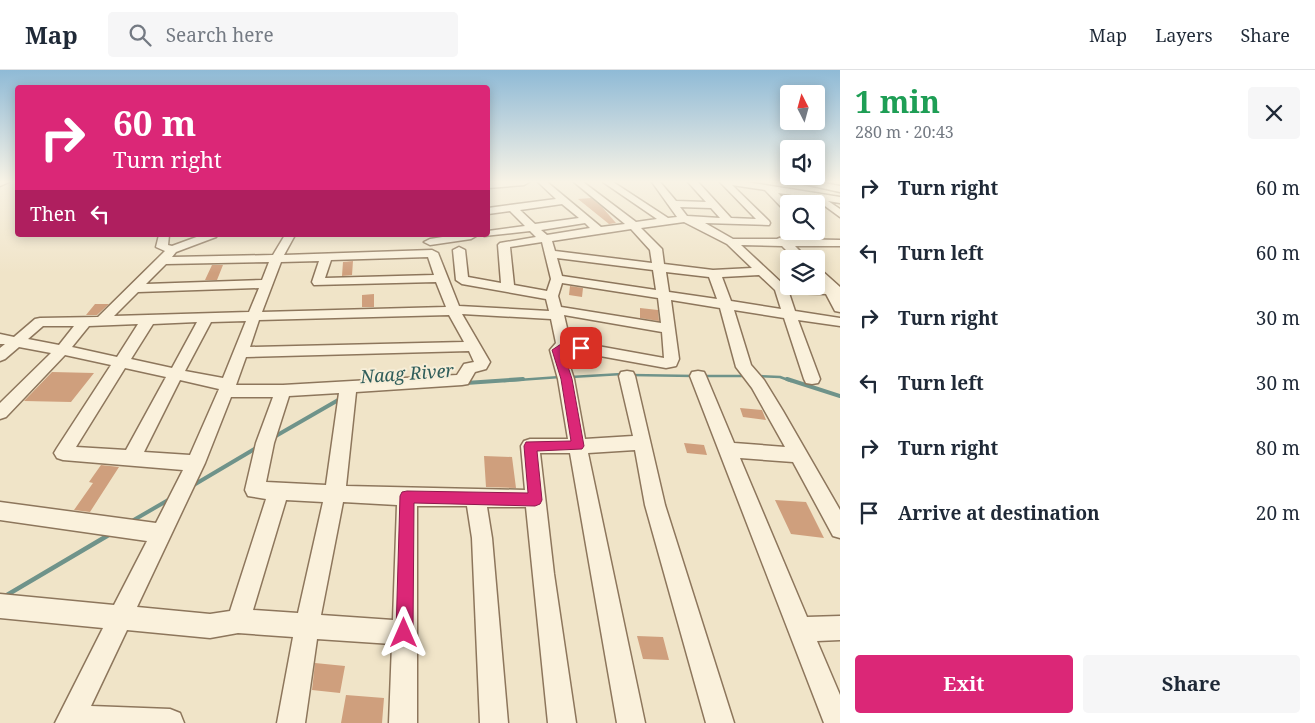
<!DOCTYPE html>
<meta charset="utf-8">
<style>
body{margin:0;font-family:"Noto Serif",serif;background:#f6f6f7;color:#1f2937;height:100vh;display:flex;flex-direction:column;font-size:19px;white-space:nowrap}
*{box-sizing:border-box;margin:0}
p{font-size:16px;color:#747a83}
.icon{flex:none;width:28px;height:28px;fill:none;stroke:currentColor;stroke-width:2;stroke-linecap:round;stroke-linejoin:round}
.map{position:relative;flex:1;overflow:hidden}
.side{display:flex;flex-direction:column;background:#fff;width:475px}
.side>*{flex:none}
.guide{position:absolute;left:15px;top:15px;width:475px;height:152px;border-radius:5px;box-shadow:0 2px 12px #0003;background:#db2777;color:#fff;overflow:hidden}
.needle{width:32px;rotate:354deg}
.buttons{position:absolute;left:780px;top:15px;display:grid;gap:10px}
.buttons a{display:grid;place-items:center;width:45px;height:45px;border-radius:5px;background:#fff;box-shadow:0 2px 12px #0003;font-size:25px}
.pin{position:absolute;display:grid;place-items:center;width:42px;height:42px;color:#fff;margin:-21px;border-radius:10px;box-shadow:0 2px 8px #0006}
.me{position:absolute;width:55px;margin:-28px;rotate:0deg;stroke-linejoin:round;filter:drop-shadow(0 0 4px #0008)}
.turn{display:flex;align-items:center;gap:18px;height:105px;padding:0 15px;font-size:22px}
.turn .icon{width:65px;height:65px;stroke-width:2.5}
.turn b{display:block;font-size:35px;line-height:42px}
.then{display:flex;align-items:center;height:48px;padding:0 15px;background:#0003;gap:10px;font-size:19px}
.round{display:grid;place-items:center;flex:none;width:52px;height:52px;border-radius:5px;background:#f6f6f7}
.head{display:flex;align-items:center;justify-content:space-between;height:85px;padding:0 15px}
h1{font-size:30px;font-weight:700;line-height:38px;color:#1e9e55}
.action{display:flex;gap:10px;margin-top:auto;padding:10px 15px}
.action a{flex:1;height:58px;border-radius:5px;background:#db2777;color:#fff;font-size:20px;font-weight:700;line-height:58px;text-align:center}
.action a+a{background:#f6f6f7;color:#1f2937}
ul{padding:0;list-style:none}
li{display:flex;align-items:center;gap:15px;height:65px;padding:0 15px}
li div{flex:1}
li b{display:block;font-size:19px}
li em{font-style:normal}
header{display:flex;align-items:center;gap:30px;box-sizing:border-box;height:70px;padding:0 25px;background:#fff;border-bottom:1px solid #e0e1e3}
header strong{font-size:24px}
nav{display:flex;gap:28px;margin-inline-start:auto;font-size:18px}
.search{width:350px;height:45px;background:#f6f6f7;display:flex;align-items:center;gap:12px;box-sizing:border-box;padding:0 18px;border-radius:5px;color:#747a83;font-size:19px}
main{display:flex;flex:1;min-height:0}
.map>svg:first-child{display:block}
.lines{fill:none;stroke-linecap:round;stroke-linejoin:round}
.stream-far2{stroke:#6f938a;stroke-width:2.5}
.stream-far1{stroke:#6f938a;stroke-width:4}
.stream{stroke:#6f938a;stroke-width:4.5}
.building{fill:#cf9f7d}
.minor-casing{stroke:#8d765c;stroke-width:3}
.minor{fill:#faf1dc;fill-rule:evenodd}
.route{fill:#db2777;stroke:#8e194d}
.labels{text-anchor:middle;dominant-baseline:central;stroke-width:4;stroke-linejoin:round;paint-order:stroke}
.water-label{font-size:18px;font-style:italic;fill:#2f5d5a;stroke:#f7eed8}
</style>
<header>
<strong>Map</strong>
<div class="search"><svg class="icon" aria-label="search" viewBox="0 0 24 24"><circle cx="10" cy="10" r="6"/><path d="M15 15l6 6"/></svg>Search here</div>
<nav><a>Map</a><a>Layers</a><a>Share</a></nav>
</header>
<main>
<div class="map">
<svg width="840" height="653" viewBox="0 0 840 653">
<rect width="100%" height="100%" fill="#f0e4c8"/>
<g class="lines">
<path class="stream-far2" d="M631,305L694,306
M703,306H747
M758,306L780,307L791,311
M571,307L622,304
M504,311L560,307"/>
<path class="stream-far1" d="M787,309L840,326
M466,313L523,309
M274,367L340,329
M192,416L258,377
M132,451L170,429"/>
<path class="stream" d="M0,529L112,463"/>
</g>
<path class="building" d="M591,128L602,137L616,153L609,154L578,129Z
M353,191L352,205L342,206L343,192Z
M212,195H223L217,210H205Z
M570,216L583,218L582,227L569,225Z
M374,224V237H362V225Z
M95,234H109L97,245H86Z
M640,238L658,240L659,251L640,248Z
M52,302L94,303L71,332L24,331Z
M740,338L762,340L766,350L743,347Z
M684,373L704,375L707,385L687,383Z
M484,386L512,387L516,418L486,417Z
M101,395L119,397L90,442L74,440L93,413L89,412Z
M775,430L806,432L824,468L791,464Z
M637,566L663,567L669,590L643,589Z
M315,593L345,596L340,623L312,620Z
M346,625L384,628L382,653H341Z"/>
<g class="lines">
<defs>
<path id="minor" d="M0,112H9L0,116Z
M488,112H529L524,115L488,118Z
M538,112H547L601,157L625,154L574,112H583L636,152L657,149L603,112H613L668,148L677,147L652,112H660L676,131L706,132L688,112H698L731,148L756,149L720,112H746L840,127V133L828,131L840,139V147L814,128L778,123L789,134V142L785,141L765,120L732,115L769,151L770,153L769,155L705,153L733,169H777L782,167L788,169L840,170V176H795L808,189H795L782,176L741,175L784,215L824,217L816,209V198L820,199L840,217V242L835,241L826,224L789,223L795,241L840,248V256L798,250L820,309L818,313L812,314L806,313L804,309L784,248L734,240L751,295L764,310L783,341L840,440V468L833,466L793,392L740,388L807,547L840,546V570L817,571L840,625V653H824L690,306L692,302L698,301L704,302L706,306L734,373L785,377L752,318L736,297L720,238L671,230L679,289L676,296L666,298L567,280L565,281L574,309L585,369L633,366L619,306L621,302L627,301L633,302L635,306L665,435L734,653H706L645,435L635,380L588,383L645,653H617L570,383H540L554,504L576,653H548L526,437H487L492,468L508,653H480L472,468L467,436H417V653H389L392,574L317,569L305,653H277L293,567L238,563L210,568L127,560L91,636L170,639L180,643L184,653H55L103,558L0,548V524L114,535L147,471L0,450V432L156,453L183,400L63,390L57,388L54,383L57,378L111,295L65,285L6,347L0,349V333L51,283L19,277L5,289L0,291V278L5,274H0V264L14,267L35,249L40,248L98,247L165,181L156,177L159,165H169L168,175L172,176L202,165H217L216,167L176,182L172,187L273,185L285,165H295L284,185L432,180L438,183L459,236L549,241L546,229L462,214L456,210L453,180L459,177L465,180L468,207L501,213L498,175L500,173L536,167L530,161L484,166L483,165H488V161L525,156L510,141L488,144V138L556,129ZM562,134L579,148L535,154L520,140ZM680,137L711,138L720,148L687,146ZM684,152L727,174L752,198L713,200L664,194L662,179L641,158ZM585,153L590,158L547,165L541,160ZM631,159L650,180L652,193L555,181L552,171ZM542,172L551,209L547,221L514,215L510,177ZM428,187L434,205L325,208L331,190ZM557,188L653,200L656,220L562,206ZM319,191L312,212L314,215L436,212L446,237L262,242L281,192ZM269,192L262,210L146,214L166,194ZM666,202L709,207L717,229L669,222ZM759,205L775,220L781,239L731,231L722,207ZM562,213L658,228L661,253L561,237L558,226ZM259,218L249,242L114,246L138,222ZM462,244L551,249L556,273L550,280L558,309L568,369H530L524,371L521,376L525,420L346,416L356,322L462,315L468,314L475,302L486,299L490,292ZM449,245L464,272L250,277L259,250ZM564,245L662,262L664,288L570,271ZM246,251L223,308L185,301L211,252ZM197,252L172,298L131,289L153,254ZM138,254L117,287L72,277L89,256ZM43,256H74L59,275L28,269ZM469,281L474,292L464,294L457,305L283,315H236L246,287ZM125,298L166,307L126,380L76,377ZM180,310L219,319L190,385L144,382ZM339,323L326,415L266,412L274,373L289,326ZM231,327H273L256,373L245,420L248,426L266,429L230,541L210,544L137,537L205,393ZM286,430L323,432L298,543L253,540ZM343,432L397,435L393,550L321,545Z
M802,112H818L840,116V122L804,114Z
M455,165L476,166L471,169L430,175L424,172L430,169Z"/>
</defs>
<use href="#minor" class="minor-casing"/>
<use href="#minor" class="minor"/>
</g>
<linearGradient id="sky" x2="0" y2="1"><stop stop-color="#8fbad6"/><stop offset="0.55" stop-color="#f8f3e6"/><stop offset="1" stop-color="#f8f3e6" stop-opacity="0"/></linearGradient>
<rect width="840" height="203" fill="url(#sky)"/>
<path class="route" d="M564,272L585,276L586,278L581,281L566,279L563,281L572,309L584,376L582,379L537,381L542,430L540,434L535,436L414,433L413,563L410,569L404,571L398,569L396,563L400,426L402,422L407,421L528,423L524,376L526,372L571,371L561,309L552,280Z"/>
<g class="labels">
<g class="water-label">
<text transform="translate(407 303) rotate(-4)">Naag River</text>
</g>
</g>
</svg>
<div class="buttons">
<a><svg class="needle" viewBox="-14 -14 28 28"><path d="M0-13l5 13h-10z" fill="#e53935"/><path d="M0 13l5-13h-10z" fill="#747a83"/></svg></a>
<a><svg class="icon" aria-label="sound" viewBox="0 0 24 24"><path d="M4 9h4l5-4v14l-5-4H4zM17 9q2 3 0 6"/></svg></a>
<a><svg class="icon" aria-label="search" viewBox="0 0 24 24"><circle cx="10" cy="10" r="6"/><path d="M15 15l6 6"/></svg></a>
<a><svg class="icon" aria-label="layers" viewBox="0 0 24 24"><path d="M12 4l9 5-9 5-9-5zM3 14l9 5 9-5"/></svg></a>
</div>
<div class="pin" style="left:581px;top:278px;background:#d93025"><svg class="icon" aria-label="arrive" viewBox="0 0 24 24"><path d="M6 21V4h12l-3 4 3 4H6"/></svg></div>
<svg class="me" style="left:404px;top:563px" viewBox="-20 -20 40 40"><path d="M0-17L14 15 0 8-14 15z" fill="#db2777" stroke="#fff" stroke-width="4"/></svg>
<div class="guide">
<div class="turn"><svg class="icon" aria-label="right" viewBox="0 0 24 24"><path d="M7 20v-9h11M14 6l5 5-5 5"/></svg><div><b>60 m</b>Turn right</div></div>
<div class="then">Then<svg class="icon" aria-label="left" viewBox="0 0 24 24"><path d="M17 20v-9H6M10 6l-5 5 5 5"/></svg></div>
</div>
</div>
<section class="side">
<div class="head"><div><h1>1 min</h1><p>280 m · 20:43</p></div><a class="round"><svg class="icon" aria-label="close" viewBox="0 0 24 24"><path d="M6 6l12 12M18 6L6 18"/></svg></a></div>
<ul>
<li><svg class="icon" aria-label="right" viewBox="0 0 24 24"><path d="M7 20v-9h11M14 6l5 5-5 5"/></svg><div><b>Turn right</b></div><em>60 m</em></li>
<li><svg class="icon" aria-label="left" viewBox="0 0 24 24"><path d="M17 20v-9H6M10 6l-5 5 5 5"/></svg><div><b>Turn left</b></div><em>60 m</em></li>
<li><svg class="icon" aria-label="right" viewBox="0 0 24 24"><path d="M7 20v-9h11M14 6l5 5-5 5"/></svg><div><b>Turn right</b></div><em>30 m</em></li>
<li><svg class="icon" aria-label="left" viewBox="0 0 24 24"><path d="M17 20v-9H6M10 6l-5 5 5 5"/></svg><div><b>Turn left</b></div><em>30 m</em></li>
<li><svg class="icon" aria-label="right" viewBox="0 0 24 24"><path d="M7 20v-9h11M14 6l5 5-5 5"/></svg><div><b>Turn right</b></div><em>80 m</em></li>
<li><svg class="icon" aria-label="arrive" viewBox="0 0 24 24"><path d="M6 21V4h12l-3 4 3 4H6"/></svg><div><b>Arrive at destination</b></div><em>20 m</em></li>
</ul>
<div class="action"><a>Exit</a><a>Share</a></div>
</section>
</main>
